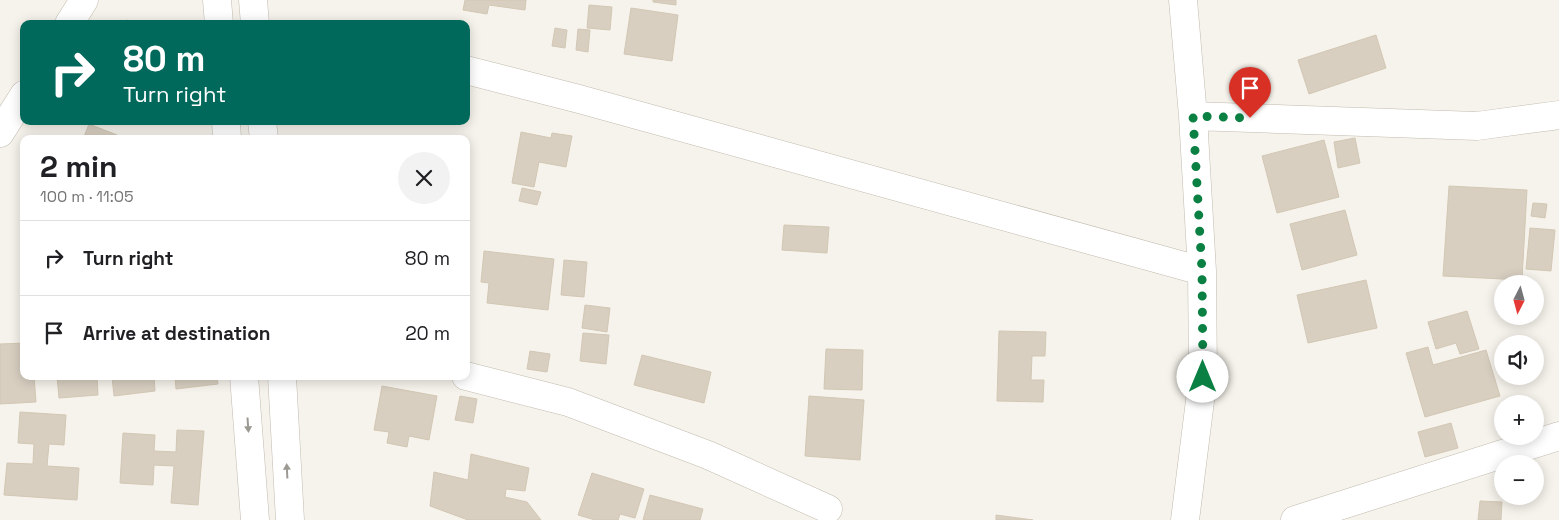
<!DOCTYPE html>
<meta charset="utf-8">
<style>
body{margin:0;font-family:"Space Grotesk",sans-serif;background:#f2f2f2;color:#202124;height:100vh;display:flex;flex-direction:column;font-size:19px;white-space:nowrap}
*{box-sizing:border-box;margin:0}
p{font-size:16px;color:#757577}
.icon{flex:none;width:28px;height:28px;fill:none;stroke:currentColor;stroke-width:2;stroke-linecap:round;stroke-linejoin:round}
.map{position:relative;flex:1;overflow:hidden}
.side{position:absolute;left:20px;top:135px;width:450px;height:245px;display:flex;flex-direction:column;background:#fff;border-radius:10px;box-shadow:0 2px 12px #0003}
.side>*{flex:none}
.hud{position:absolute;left:20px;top:20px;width:450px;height:105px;border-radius:10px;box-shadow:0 2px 12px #0003;background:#00695c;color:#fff;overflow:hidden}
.needle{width:32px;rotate:186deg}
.controls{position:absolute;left:1494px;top:275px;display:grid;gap:10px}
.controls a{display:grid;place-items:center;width:50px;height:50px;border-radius:50%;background:#fff;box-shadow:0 2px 12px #0003;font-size:25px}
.pin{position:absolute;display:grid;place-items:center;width:42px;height:42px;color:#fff;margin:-51px -21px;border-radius:50% 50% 50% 0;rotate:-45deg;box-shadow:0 0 5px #0007}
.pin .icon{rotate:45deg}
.me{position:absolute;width:55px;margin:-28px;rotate:0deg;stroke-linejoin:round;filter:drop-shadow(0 0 4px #0008)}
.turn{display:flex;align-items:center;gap:18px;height:105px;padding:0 20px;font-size:22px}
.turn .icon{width:65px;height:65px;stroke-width:2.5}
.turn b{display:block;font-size:35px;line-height:42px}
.round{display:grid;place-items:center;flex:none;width:52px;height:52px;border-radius:26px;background:#f2f2f2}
.summary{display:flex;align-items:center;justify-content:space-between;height:85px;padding:0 20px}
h1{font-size:30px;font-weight:700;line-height:38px}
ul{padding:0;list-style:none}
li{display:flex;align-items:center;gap:15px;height:75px;padding:0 20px;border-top:1px solid #e0e0e0}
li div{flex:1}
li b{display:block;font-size:19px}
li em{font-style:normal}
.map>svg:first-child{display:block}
.building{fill:#d8cfc1;stroke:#d3c7b4}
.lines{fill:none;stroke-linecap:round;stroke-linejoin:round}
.minor-casing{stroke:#c2bbae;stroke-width:29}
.minor{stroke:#fff;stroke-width:28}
.oneway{fill:#9c9892}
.route{stroke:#0b8043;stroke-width:9;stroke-dasharray:0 16.2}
</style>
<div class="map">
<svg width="1559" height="520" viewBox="0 0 1559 520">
<rect width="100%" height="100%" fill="#f6f3ec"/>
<path class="building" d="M465,0H526L525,10L489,5L487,14L463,10Z
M653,0H676V5L653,2Z
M589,5L612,7L610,30L587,28Z
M631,8L678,15L672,61L624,54Z
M127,20L139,24H126Z
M555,28L567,30L565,48L552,46Z
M578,29L590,30L588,52L576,50Z
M1376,35L1386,68L1309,94L1298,60Z
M403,121H432V123L403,122Z
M89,124L117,135L115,139H83Z
M521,132L551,138L552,133L572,136L566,167L539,162L534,187L512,183Z
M1355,138L1360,163L1338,168L1334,142Z
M1324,140L1339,197L1277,213L1262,156Z
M1449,186L1527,190L1522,280L1443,276Z
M522,188L541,192L537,205L519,201Z
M1533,203L1547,204L1545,218L1531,216Z
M1345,210L1357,255L1302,270L1290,224Z
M784,225L829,227L827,253L782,250Z
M1530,228L1555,230L1551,271L1526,269Z
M484,251L554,259L548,310L487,303L489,283L481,282Z
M564,260L587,262L584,297L561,295Z
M1366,280L1377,328L1308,343L1297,295Z
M585,305L610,308L607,332L582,328Z
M1467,311L1479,349L1460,354L1456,343L1436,349L1428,322Z
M999,331L1046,332L1045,356H1032L1031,380H1044L1043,402L997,401Z
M583,333L609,335L606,364L580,361Z
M24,343V376H34L36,402L0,404V344Z
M1428,347L1433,365L1486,350L1500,396L1425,417L1406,353Z
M826,349L863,350L862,390L824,389Z
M530,351L550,354L547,372L527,369Z
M642,355L711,372L704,403L634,385Z
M57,376H97L98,395L59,398Z
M112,376H154L155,391L114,396Z
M175,376H217L218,384L176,389Z
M382,386L437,396L429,440L409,436L407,447L387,443L389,432L374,430Z
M460,396L477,399L473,423L455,420Z
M809,396L864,400L860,460L805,456Z
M20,412L66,415L64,445L49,444L47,466L79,468L77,500L4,495L7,463L33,464L34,444L18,443Z
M1451,423L1458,448L1425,457L1418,432Z
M177,430L204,431L198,505L171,503L174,466L154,465L153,485L120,483L123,433L155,435L154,451L176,452Z
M471,454L529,468L525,491L506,489L505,497L527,502L541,520H468L430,506L434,472L468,480Z
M592,473L644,489L635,518L620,514L618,520H595L578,515Z
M650,495L703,509L700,520H643Z
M1480,501L1502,502L1501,520H1478Z
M996,515L1033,520H996Z"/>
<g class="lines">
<defs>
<path id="minor" d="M217,0L219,24
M253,0L255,24
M1183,0L1193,116L1202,271L1203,377L1185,520
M69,24L84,0
M466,70L579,99L1202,271
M1193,116L1477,126L1559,115
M226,121L227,139
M262,121L264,139
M0,133L24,95
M244,376L255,520
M282,376L290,520
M466,376L568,402L708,455L828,509
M1295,520L1559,436"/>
</defs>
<use href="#minor" class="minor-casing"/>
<use href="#minor" class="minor"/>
</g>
<defs><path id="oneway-solid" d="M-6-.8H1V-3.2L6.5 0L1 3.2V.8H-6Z" transform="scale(1.25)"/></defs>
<g class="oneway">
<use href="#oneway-solid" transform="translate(248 425) rotate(86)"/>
<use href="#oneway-solid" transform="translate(287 471) rotate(-93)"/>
</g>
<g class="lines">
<path class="route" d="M1203,377L1202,271L1193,116L1250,118"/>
</g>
</svg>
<div class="controls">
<a><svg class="needle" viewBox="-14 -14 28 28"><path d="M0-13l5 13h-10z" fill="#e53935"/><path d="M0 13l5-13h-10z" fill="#757577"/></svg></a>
<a><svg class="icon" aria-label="sound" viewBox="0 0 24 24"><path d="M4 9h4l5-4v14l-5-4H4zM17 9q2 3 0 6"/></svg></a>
<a>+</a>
<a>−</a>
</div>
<div class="pin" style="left:1250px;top:118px;background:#d93025"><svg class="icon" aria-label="arrive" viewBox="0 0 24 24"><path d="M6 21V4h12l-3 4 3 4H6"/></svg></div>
<svg class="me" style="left:1203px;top:377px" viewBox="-20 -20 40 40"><circle r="19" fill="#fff"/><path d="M0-13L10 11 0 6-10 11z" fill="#0b8043"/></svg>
<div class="hud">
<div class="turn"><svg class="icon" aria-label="right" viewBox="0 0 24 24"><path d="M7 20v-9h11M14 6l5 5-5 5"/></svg><div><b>80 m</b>Turn right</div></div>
</div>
<section class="side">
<div class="summary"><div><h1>2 min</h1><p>100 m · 11:05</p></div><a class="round"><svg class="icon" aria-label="close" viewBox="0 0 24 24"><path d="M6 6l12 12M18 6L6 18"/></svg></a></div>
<ul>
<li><svg class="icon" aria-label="right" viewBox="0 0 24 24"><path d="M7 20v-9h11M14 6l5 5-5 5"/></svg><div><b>Turn right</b></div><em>80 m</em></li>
<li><svg class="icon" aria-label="arrive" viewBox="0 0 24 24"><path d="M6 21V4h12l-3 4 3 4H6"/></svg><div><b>Arrive at destination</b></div><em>20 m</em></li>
</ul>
</section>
</div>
